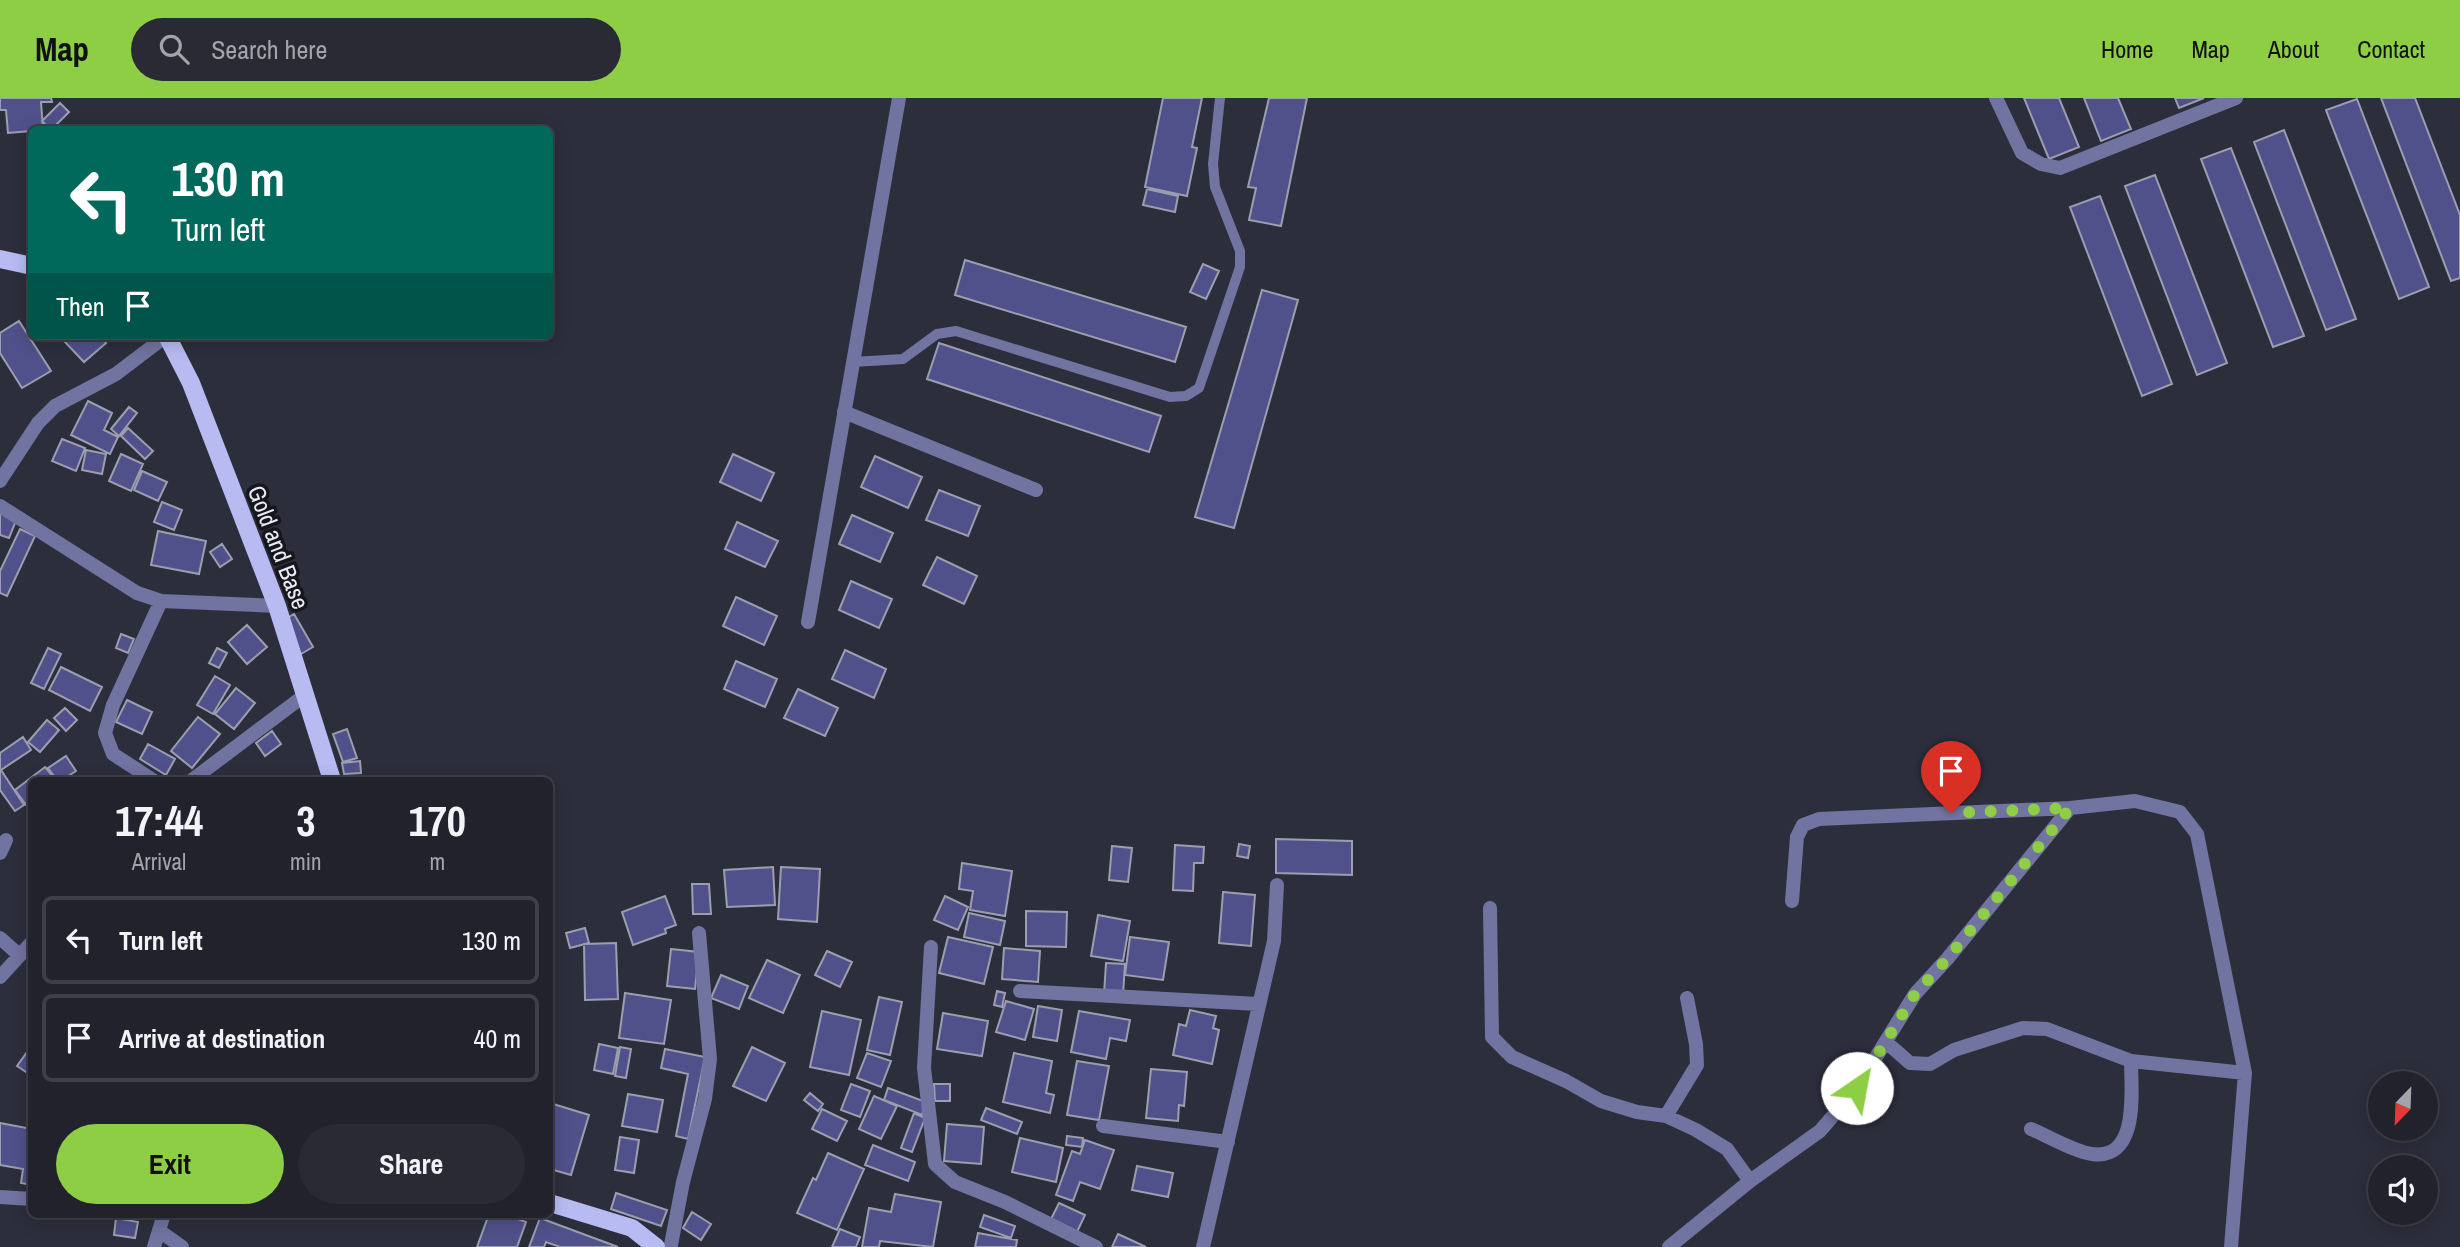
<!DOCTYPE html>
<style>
body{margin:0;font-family:"Archivo Narrow",sans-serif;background:#2a2a35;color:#f1f3f6;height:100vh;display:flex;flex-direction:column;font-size:26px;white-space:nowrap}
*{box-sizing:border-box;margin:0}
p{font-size:23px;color:#a2a4aa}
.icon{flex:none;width:38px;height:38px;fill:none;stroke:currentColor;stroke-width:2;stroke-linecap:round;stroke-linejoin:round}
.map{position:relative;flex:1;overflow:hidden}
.drawer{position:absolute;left:28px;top:679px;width:525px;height:441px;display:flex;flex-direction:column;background:#22222d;border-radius:10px;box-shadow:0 4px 18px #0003,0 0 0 2px #3f3f49}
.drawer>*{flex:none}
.top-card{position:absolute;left:28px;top:28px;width:525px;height:214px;border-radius:10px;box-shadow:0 4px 18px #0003,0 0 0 2px #3f3f49;background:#00695c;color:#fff;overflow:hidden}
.needle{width:46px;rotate:203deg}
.controls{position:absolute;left:2368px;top:973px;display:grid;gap:14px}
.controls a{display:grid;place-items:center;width:70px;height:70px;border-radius:50%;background:#22222d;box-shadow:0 4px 18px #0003,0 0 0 2px #3f3f49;font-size:35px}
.pin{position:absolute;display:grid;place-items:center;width:60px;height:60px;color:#fff;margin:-72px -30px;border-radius:50% 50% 50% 0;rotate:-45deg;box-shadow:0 0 7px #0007}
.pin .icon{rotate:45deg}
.me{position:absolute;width:77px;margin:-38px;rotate:33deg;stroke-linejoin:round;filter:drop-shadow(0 0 5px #0008)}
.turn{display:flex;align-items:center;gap:24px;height:147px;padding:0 28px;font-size:32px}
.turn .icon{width:91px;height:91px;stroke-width:2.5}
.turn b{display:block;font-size:49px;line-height:60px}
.then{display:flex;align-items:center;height:66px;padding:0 28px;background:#0003;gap:14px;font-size:26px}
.eta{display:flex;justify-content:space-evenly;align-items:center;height:119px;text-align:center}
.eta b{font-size:42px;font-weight:800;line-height:49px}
.cta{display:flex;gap:14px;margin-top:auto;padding:14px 28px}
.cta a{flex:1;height:80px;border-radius:42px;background:#8dce44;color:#111;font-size:28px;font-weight:800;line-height:80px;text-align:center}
.cta a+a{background:#2a2a35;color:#f1f3f6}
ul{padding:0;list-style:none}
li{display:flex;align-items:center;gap:21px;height:88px;margin:0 14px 10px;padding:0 14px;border:4px solid #3f3f49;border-radius:10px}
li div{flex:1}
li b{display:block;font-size:26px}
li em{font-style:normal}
header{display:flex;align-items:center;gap:42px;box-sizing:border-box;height:98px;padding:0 35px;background:#8dce44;color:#111}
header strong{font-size:33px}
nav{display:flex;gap:38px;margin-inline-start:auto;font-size:24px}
.search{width:490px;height:63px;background:#2a2a35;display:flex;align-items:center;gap:18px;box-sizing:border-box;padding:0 24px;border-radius:38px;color:#a2a4aa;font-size:26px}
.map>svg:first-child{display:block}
.building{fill:#50518a;stroke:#9c9eb0;stroke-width:2}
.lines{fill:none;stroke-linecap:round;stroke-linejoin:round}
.service{stroke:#7173a0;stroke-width:10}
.minor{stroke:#7173a0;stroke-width:14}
.primary{stroke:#b7bbf2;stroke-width:18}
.route{stroke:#8dce44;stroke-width:12;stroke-dasharray:0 21.6}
.labels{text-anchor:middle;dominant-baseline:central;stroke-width:7;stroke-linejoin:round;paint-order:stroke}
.street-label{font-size:24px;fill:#eaebf5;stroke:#16171d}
</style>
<header>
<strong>Map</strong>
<div class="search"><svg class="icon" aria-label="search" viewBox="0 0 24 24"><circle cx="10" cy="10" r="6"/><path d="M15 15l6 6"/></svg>Search here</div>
<nav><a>Home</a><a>Map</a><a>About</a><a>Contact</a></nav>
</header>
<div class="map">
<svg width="2460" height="1149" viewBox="0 0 2460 1149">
<rect width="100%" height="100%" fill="#2d2e3c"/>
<path class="building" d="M0,0H51L52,4H41L43,32L8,35L6,12H0Z
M1163,0H1202L1192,49L1197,50L1187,98L1145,89Z
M1269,0H1307L1281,128L1249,122L1256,90L1248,89Z
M2024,0H2059L2079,49L2049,61Z
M2084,0H2118L2131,31L2101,43Z
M2175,0H2204L2179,10Z
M2381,0H2415L2460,117V180L2451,183Z
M2357,1L2429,189L2399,201L2326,12Z
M60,5L69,14L51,32L42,23Z
M2284,32L2356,221L2326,232L2254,44Z
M2231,50L2304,238L2273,249L2201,61Z
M2155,77L2227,265L2197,277L2125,88Z
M1147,91L1178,98L1175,114L1143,107Z
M2100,98L2172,286L2142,298L2070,109Z
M965,162L1186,229L1175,264L955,197Z
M1203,166L1219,173L1206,201L1190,194Z
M1262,192L1298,202L1234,430L1195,419Z
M19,223L51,273L22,290L0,255V235Z
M69,238H101L106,245L84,264L64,243Z
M939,245L1161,318L1149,354L927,281Z
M88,303L112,315L104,332L118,339L110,356L71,337Z
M129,309L137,315L119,338L111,331Z
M128,330L153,353L145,361L121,338Z
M62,341L85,350L76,373L52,363Z
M86,352L106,356L102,376L82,372Z
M121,356L143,366L131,393L109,383Z
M733,356L774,375L761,403L720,384Z
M875,358L922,379L908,410L861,389Z
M142,373L167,384L158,403L134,392Z
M939,392L980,408L968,438L926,422Z
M162,404L182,412L174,432L154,424Z
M0,414L17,420L9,440L0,437Z
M852,417L893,435L880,464L839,446Z
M737,424L778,443L765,469L725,451Z
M20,431L35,438L7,498L0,495V473Z
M158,433L206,443L199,476L151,467Z
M222,446L232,461L220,469L210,454Z
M937,459L977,478L964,506L923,487Z
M851,483L892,501L879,530L839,512Z
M736,499L777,518L764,547L723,528Z
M294,516L313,549L301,556L282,523Z
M247,527L267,549L247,566L228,544Z
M121,536L134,541L128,555L116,550Z
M48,550L61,556L44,591L31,585Z
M217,550L227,555L219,570L209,565Z
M845,552L886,571L874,600L832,581Z
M736,563L777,581L765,609L724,591Z
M61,569L102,589L90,613L49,592Z
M215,578L230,587L213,616L197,607Z
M236,590L255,605L234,631L215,616Z
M798,591L838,610L825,638L784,620Z
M127,602L152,614L142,636L116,624Z
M65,610L77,622L66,633L54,620Z
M198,619L220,636L192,670L171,653Z
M47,622L59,632L40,654L28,644Z
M347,631L357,660L343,664L333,636Z
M272,633L281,646L265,658L256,645Z
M23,639L31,652L1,672L24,707L15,713L0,692V655Z
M148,646L175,661L166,677L140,661Z
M66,658L76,673L62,682H57L48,670Z
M360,663L361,675L344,676L342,665Z
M45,669L56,682H32V704L27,708L15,692Z
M1276,741L1352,743V777L1276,775Z
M1239,746L1250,748L1248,760L1237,758Z
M1175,747L1204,749L1203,765H1194L1193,793L1173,792Z
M1112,748L1132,750L1128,784L1109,782Z
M962,765L1012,773L1005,818L970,812L973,793L959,791Z
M773,769L775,807L727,809L724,772Z
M781,769L820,771L817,824L778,821Z
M692,786H709L711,816H693Z
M1223,794L1255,797L1251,848L1219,845Z
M665,798L676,827L665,831L666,835L633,847L622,814Z
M945,798L968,809L958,832L934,822Z
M1026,813L1067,814L1066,849L1026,848Z
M969,815L1005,823L1000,847L964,839Z
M1098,817L1130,823L1123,863L1091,858Z
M585,830L589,845L570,850L566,835Z
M948,839L993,849L984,886L939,875Z
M1130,839L1169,844L1163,882L1125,877Z
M616,845L618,901L585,902L584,846Z
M1004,850L1040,853L1038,884L1002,881Z
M671,851L699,854L695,891L667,888Z
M827,853L852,864L840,889L815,877Z
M767,862L800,877L783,915L749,900Z
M1106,865L1125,866L1123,897L1104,896Z
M721,877L748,888L739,911L711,900Z
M997,893L1005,895L1002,909L994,907Z
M625,895L671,902L664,946L619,940Z
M879,899L902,904L890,957L867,952Z
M1006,903L1034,911L1025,942L996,934Z
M1038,908L1062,912L1057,943L1033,939Z
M1190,912L1216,918L1213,930L1219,932L1212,966L1173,957L1179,926L1186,928Z
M822,913L861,922L849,977L810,969Z
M1079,913L1130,922L1126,943L1110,940L1106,961L1071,954Z
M943,915L988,923L982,958L937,951Z
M599,946L618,950L613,976L594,972Z
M32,947V978L17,968Z
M620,949L631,951L626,980L615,978Z
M752,949L785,965L766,1003L733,988Z
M665,951L705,959L688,1041L676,1038L688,976L661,970Z
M867,955L891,963L881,989L857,980Z
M1014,955L1052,963L1046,995L1054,997L1050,1015L1003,1004Z
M1077,963L1109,968L1099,1022L1067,1017Z
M1151,971L1187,974L1184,1008L1179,1007L1178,1023L1146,1020Z
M851,986L870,993L860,1019L841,1012Z
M934,986H950V1003H935Z
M888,990L926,1004L922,1017L884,1002Z
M810,995L823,1006L818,1013L804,1002Z
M628,996L663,1002L657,1034L622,1028Z
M874,998L897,1008L881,1041L859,1031Z
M550,1005L589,1017L571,1077L550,1071Z
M986,1010L1022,1024L1017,1036L981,1022Z
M822,1011L847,1023L837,1043L812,1031Z
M914,1015L925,1020L912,1054L901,1050Z
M0,1025L32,1031V1087L21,1085L23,1071L0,1067Z
M947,1026L984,1029L981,1066L944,1063Z
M1067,1038L1083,1040L1082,1049L1066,1047Z
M620,1039L639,1042L634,1075L615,1072Z
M1020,1040L1063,1050L1056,1084L1012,1074Z
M1085,1042L1114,1052L1100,1091L1080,1084L1073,1103L1056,1097L1072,1053L1080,1056Z
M873,1047L915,1064L908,1083L865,1067Z
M828,1055L864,1071L837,1132L797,1115L813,1080L816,1082Z
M1137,1068L1173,1075L1168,1099L1132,1092Z
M616,1095L667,1112L661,1128L611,1111Z
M895,1096L941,1104L933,1149L880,1143L879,1149H862L869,1110L891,1114Z
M1059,1105L1085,1117L1077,1134L1051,1121Z
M692,1114L711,1126L701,1142L683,1130Z
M489,1116H506L526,1124L517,1149H477Z
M984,1117L1015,1128L1011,1140L980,1129Z
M116,1120L138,1124L135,1140L114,1137Z
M540,1120L618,1149H560L546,1144L544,1149H529Z
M840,1131L860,1139L856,1149H832Z
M978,1135L1017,1142L1016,1149H975Z
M1118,1136L1146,1149H1112Z"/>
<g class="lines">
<path class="service" d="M853,264L903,261L937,236L956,233L1170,299L1186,298L1199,290L1240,169V153L1215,89L1213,66L1220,0"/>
<path class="minor" d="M1996,0L2022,55L2041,66L2060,70L2236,0
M844,314L1036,392
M0,383L38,325L55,308L116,276L166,238
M0,408L137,495L161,503L277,508
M808,524L899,0
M153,682L113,656L105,635L113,607L161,503
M192,682L305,597
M0,755L6,742
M1792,803L1797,739L1803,727L1819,721L2070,710
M1490,810L1492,939L1512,959L1566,983L1601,1003L1637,1014L1666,1018L1696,1032L1727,1051L1750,1083
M0,840L18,856
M931,849L924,970L935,1066L955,1084L1005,1104L1096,1149
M0,879L32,844
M1020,893L1258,906
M1886,944L1910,965L1930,966L1954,952L2023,930L2047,931L2131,963L2245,975
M1666,1018L1697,967L1696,946L1687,900
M1103,1028L1228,1044
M2031,1031C2048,1038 2075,1054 2092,1056C2140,1063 2131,991 2131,963
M0,1099L32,1101
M161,1134L182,1149
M671,1147L683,1084L705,1001L710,961L699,835
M154,1149L164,1116
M1203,1149L1274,843L1277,787
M1669,1149L1750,1083L1820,1033L1857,990L1915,896L1948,860L2070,710L2135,703L2180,714L2197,736L2245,975L2231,1149"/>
<path class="primary" d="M0,161L32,168
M167,238L191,285L277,508L332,682
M550,1105L632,1130L656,1149"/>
</g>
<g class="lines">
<path class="route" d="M1857,990L1915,896L1948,860L2070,710L1951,715"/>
</g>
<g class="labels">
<g class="street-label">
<text transform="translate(279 449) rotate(69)">Gold and Base</text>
</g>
</g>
</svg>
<div class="controls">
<a><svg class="needle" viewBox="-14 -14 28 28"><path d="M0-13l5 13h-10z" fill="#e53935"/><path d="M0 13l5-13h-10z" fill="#a2a4aa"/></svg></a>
<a><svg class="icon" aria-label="sound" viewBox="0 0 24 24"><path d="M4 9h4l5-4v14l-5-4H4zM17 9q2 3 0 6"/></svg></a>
</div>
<div class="pin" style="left:1951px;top:715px;background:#d93025"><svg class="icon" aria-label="arrive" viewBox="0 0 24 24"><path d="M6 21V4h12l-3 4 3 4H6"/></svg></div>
<svg class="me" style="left:1857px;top:990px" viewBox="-20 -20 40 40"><circle r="19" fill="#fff"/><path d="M0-13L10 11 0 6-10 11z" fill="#8dce44"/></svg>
<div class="top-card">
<div class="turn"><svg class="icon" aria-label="left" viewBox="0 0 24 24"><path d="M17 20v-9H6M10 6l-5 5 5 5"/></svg><div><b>130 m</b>Turn left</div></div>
<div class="then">Then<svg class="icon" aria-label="arrive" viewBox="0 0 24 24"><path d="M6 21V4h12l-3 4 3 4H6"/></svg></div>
</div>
<section class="drawer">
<div class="eta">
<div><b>17:44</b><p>Arrival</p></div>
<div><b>3</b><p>min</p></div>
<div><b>170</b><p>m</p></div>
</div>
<ul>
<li><svg class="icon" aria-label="left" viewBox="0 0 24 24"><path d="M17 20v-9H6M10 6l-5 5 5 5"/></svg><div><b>Turn left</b></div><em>130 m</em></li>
<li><svg class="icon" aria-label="arrive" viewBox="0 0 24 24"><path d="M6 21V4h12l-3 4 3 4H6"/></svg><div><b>Arrive at destination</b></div><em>40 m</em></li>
</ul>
<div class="cta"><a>Exit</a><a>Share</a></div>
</section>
</div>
